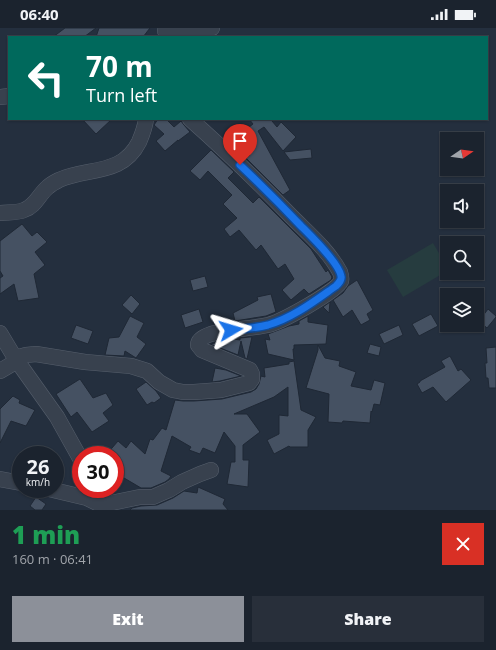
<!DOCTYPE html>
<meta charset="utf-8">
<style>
body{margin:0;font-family:"Open Sans",sans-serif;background:#282f3a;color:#f1f3f6;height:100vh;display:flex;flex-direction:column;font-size:15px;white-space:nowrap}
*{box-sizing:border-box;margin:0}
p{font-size:13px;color:#a0a4aa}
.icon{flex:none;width:22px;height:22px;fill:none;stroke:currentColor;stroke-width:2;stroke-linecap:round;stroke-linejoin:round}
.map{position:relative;height:482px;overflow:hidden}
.sheet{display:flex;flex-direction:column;background:#1b232e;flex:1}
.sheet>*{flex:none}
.hud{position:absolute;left:8px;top:8px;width:480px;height:84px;border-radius:0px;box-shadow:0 1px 3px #0004,0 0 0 1px #39404a;background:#00695c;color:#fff;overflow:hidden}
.needle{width:26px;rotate:77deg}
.tools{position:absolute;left:440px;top:104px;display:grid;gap:8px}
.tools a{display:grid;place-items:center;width:44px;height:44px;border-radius:0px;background:#1b232e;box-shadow:0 1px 3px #0004,0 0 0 1px #39404a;font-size:20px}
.speed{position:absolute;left:12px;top:418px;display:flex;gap:8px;font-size:20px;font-weight:700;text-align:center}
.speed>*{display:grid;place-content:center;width:52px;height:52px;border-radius:50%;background:#1b232e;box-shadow:0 1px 3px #0004,0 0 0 1px #39404a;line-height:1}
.speed small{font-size:10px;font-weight:400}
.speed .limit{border:6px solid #d22;background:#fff;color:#111}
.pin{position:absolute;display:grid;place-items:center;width:34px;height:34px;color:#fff;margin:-41px -17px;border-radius:50% 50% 50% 0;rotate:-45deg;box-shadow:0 0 4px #0007}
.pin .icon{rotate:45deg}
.me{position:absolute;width:44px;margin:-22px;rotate:83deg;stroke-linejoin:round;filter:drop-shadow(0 0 3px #0008)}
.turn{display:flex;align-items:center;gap:14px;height:84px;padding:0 12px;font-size:18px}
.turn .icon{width:52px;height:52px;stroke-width:2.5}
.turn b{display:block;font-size:28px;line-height:34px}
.round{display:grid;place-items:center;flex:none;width:42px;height:42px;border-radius:0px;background:#282f3a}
.overview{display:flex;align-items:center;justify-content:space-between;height:68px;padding:0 12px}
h1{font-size:24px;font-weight:800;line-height:30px;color:#1e9e55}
.primary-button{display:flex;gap:8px;margin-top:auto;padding:8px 12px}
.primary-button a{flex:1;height:46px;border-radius:0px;background:#8c9099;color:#fff;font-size:16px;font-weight:800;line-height:46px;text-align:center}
.primary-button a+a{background:#282f3a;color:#f1f3f6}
.status{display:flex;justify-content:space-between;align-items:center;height:28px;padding:0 20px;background:#1b232e;direction:ltr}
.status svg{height:11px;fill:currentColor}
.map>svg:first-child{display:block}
.green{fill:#263c3f}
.building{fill:#455162;stroke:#1f2835}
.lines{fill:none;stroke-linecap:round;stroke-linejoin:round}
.minor-casing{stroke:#565f6c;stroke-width:16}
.minor{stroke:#38414e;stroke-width:15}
.route-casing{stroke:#114b97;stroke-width:10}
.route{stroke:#1a73e8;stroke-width:7}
</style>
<div class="status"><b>06:40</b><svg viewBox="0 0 49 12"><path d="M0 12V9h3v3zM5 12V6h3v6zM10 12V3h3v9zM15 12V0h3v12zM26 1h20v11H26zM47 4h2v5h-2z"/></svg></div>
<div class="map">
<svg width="496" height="482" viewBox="0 0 496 482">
<rect width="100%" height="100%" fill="#242f3e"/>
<path class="green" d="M433,215L447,239V243L403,269L387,242Z"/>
<path class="building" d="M65,0H96L84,9H53Z
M99,0H150L143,9H96Z
M82,91H112L96,106Z
M158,91H166L174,99L181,93L184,97L190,104L178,113V112L165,123L156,113L164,106L154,97Z
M249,91H275L272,93L277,99L281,94L296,109L283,123L264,99L258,103L290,162L283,167L246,130L250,127L235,110L253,96Z
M311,121L312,130L290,132L284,124Z
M211,122L234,144L228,150L253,175L259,169L311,221L326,244L328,242L332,249L331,252L309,266L304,261L291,272L282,262L294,251L285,236L278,241L261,217L256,222L239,202L230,209L224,201L237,190L223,176L232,167L208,143L200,152L190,143Z
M22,196L32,208L37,204L47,214L35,224L45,237L34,246L39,270L18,273L14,256L0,266V250L3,248L0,243V213Z
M205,248L208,259L193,263L190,252Z
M357,252L373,282L367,286L370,292L361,297L352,282L343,289L333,272L343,265L348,258Z
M271,266L276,284L266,288L235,293L233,285L258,272L257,269Z
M131,267L140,276L132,286L122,277Z
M330,274L329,285L323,279Z
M199,281L203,294L185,300L181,287Z
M488,281L496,288V289L487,300L479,293Z
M431,286L438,298L419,308L412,296Z
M130,288L144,295L137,309L146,316L136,330L125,323L124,328L105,327L109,310L119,309Z
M308,288V294L328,297L326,316L294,317V321H293L294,332L268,326L265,311L270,312L268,306L289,298L299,296V293Z
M76,297L93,303L88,316L71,310Z
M399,297L403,307L384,316L379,306Z
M250,309H252L247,331L245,330L241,313L238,327L210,316L233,311L240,312V310Z
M370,316L381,319L379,328L367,325Z
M318,317L325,330L340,333L339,338L356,344L351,358L371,362L374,352L385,355L380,377L374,376L372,384L371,383L370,395L343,393L342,395L328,394L329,366L306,360L318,322Z
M496,319V360H489L488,350H486L485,335H487L486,320Z
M450,328L458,343L461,341L471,352L446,374L433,359L422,365L417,356L420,354V353L445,339L441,333Z
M294,333L301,382L316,389L308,402V419H290L289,418L274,426L267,412L279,406V387L288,388V359L274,369L234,386H247L260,404L243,417V432H249L248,459L227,456L231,434H235V418L224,404L215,425L203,420L200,426L189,422L191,419L172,408L161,443L171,448L169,451L165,454L151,460H141L119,447L121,443L115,437V427H106L118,413L126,420L131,413L145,426L150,411L153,412L162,400L166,402L175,372L183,373H194L222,371L251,364L256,361L259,356L261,348L265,349L264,340L289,336V334Z
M215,340L226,342L241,348L220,353L212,354Z
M80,351L93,370L106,365L113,377L103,385L109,393L92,404L77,384L71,389L56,366Z
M146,354L156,363L161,370L154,375L152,374L147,377L136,361Z
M13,368L20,372L19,375L35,382L26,398L11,393L0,415V381Z
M198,459L225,471L223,476L228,482H130L132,480L141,478L157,477L173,470L184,463L197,465Z
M36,469L46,476L42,482H35L30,478Z"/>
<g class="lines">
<defs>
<path id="minor" d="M165,3H199L212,0
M0,69L9,68
M0,185C8,184 17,185 24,182C36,178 39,166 48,159C51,156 55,154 59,152C88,139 122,148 139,114C142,107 145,100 146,91
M0,305L15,330L57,389L81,432
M15,330L26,327L36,326L85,334L131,338L147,343L159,354L173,362L183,364H194L221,362L249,355L252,351V346L250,342L202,322L198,317C198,311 205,308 211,306C229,301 249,301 268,297C281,294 336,264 341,253C342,250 341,247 340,244C328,222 309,206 292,189C259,155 225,122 190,91
M0,343L17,333
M0,451L21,455
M49,461L87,470L101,477L105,482
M101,477L140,469H153L169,462L182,454L200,446L211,442"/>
</defs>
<use href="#minor" class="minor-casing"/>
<use href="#minor" class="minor"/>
</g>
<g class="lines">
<defs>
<path id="route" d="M231,302C244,301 256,300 268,297C293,290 316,272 336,258C339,255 342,252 341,248C339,235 311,208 301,198C281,177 261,157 240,137"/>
</defs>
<use href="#route" class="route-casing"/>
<use href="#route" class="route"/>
</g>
</svg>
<div class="tools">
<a><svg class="needle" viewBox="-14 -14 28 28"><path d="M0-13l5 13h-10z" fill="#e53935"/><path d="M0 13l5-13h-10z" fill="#a0a4aa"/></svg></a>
<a><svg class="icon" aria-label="sound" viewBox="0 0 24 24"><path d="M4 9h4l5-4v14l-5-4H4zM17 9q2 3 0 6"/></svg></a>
<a><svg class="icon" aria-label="search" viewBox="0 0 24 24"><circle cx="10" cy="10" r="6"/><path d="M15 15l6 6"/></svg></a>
<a><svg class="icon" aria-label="layers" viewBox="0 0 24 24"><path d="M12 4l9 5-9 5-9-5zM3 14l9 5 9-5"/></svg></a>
</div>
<div class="speed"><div>26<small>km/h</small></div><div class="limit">30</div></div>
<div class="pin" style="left:240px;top:137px;background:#d93025"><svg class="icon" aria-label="arrive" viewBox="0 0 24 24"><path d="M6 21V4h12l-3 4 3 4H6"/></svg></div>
<svg class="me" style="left:231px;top:302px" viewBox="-20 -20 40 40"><path d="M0-17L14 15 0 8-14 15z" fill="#1a73e8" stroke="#fff" stroke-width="4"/></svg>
<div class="hud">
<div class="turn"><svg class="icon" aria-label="left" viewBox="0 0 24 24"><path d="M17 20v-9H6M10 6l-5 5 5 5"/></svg><div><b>70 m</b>Turn left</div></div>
</div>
</div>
<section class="sheet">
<div class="overview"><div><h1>1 min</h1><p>160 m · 06:41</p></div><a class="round" style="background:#d93025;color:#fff"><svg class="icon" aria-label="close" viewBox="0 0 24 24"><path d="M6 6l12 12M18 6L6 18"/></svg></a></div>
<div class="primary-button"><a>Exit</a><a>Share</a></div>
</section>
